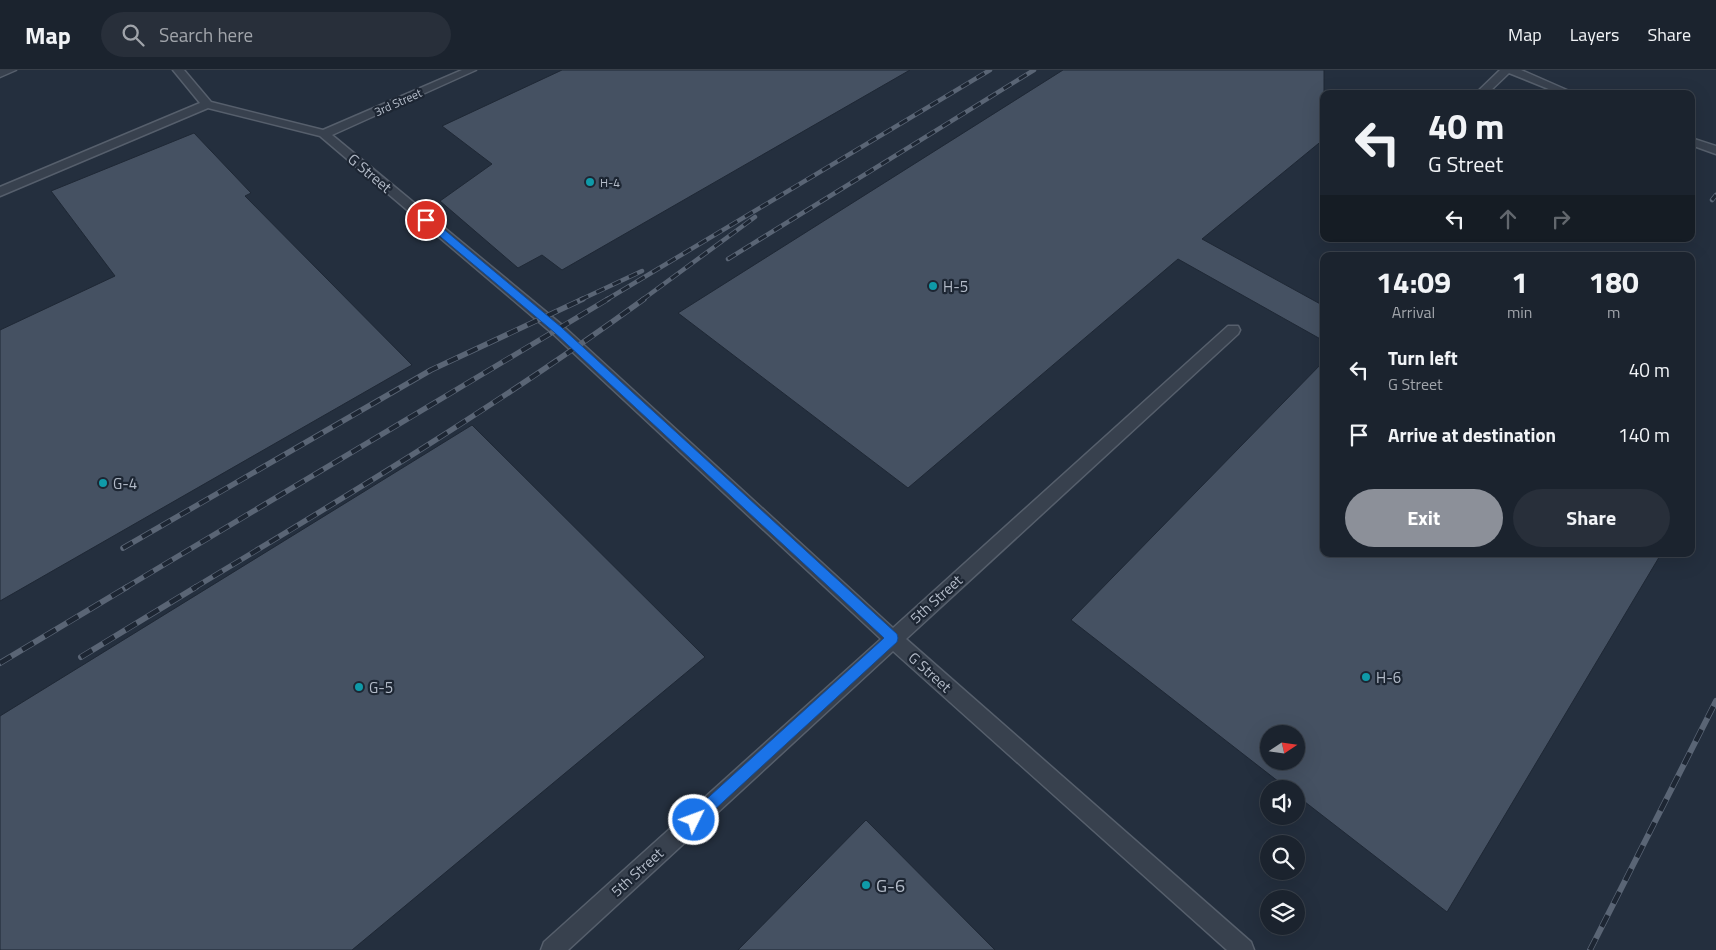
<!DOCTYPE html>
<style>
body{margin:0;font-family:"Titillium Web",sans-serif;background:#282f3a;color:#f1f3f6;height:100vh;display:flex;flex-direction:column;font-size:19px;white-space:nowrap}
*{box-sizing:border-box;margin:0}
p{font-size:16px;color:#a0a4aa}
.icon{flex:none;width:28px;height:28px;fill:none;stroke:currentColor;stroke-width:2;stroke-linecap:round;stroke-linejoin:round}
.map{position:relative;flex:1;overflow:hidden}
.sheet{position:absolute;left:1320px;top:182px;width:375px;height:305px;display:flex;flex-direction:column;background:#1b232e;border-radius:10px;box-shadow:0 5px 20px #0002,0 0 0 1px #39404a}
.sheet>*{flex:none}
.guide{position:absolute;left:1320px;top:20px;width:375px;height:152px;border-radius:10px;box-shadow:0 5px 20px #0002,0 0 0 1px #39404a;background:#1b232e;color:#f1f3f6;overflow:hidden}
.needle{width:32px;rotate:77deg}
.controls{position:absolute;left:1260px;top:655px;display:grid;gap:10px}
.controls a{display:grid;place-items:center;width:45px;height:45px;border-radius:50%;background:#1b232e;box-shadow:0 5px 20px #0002,0 0 0 1px #39404a;font-size:25px}
.pin{position:absolute;display:grid;place-items:center;width:42px;height:42px;color:#fff;margin:-21px;border:2px solid #fff;border-radius:50%;box-shadow:0 1px 5px #0007}
.me{position:absolute;width:55px;margin:-28px;rotate:48deg;stroke-linejoin:round;filter:drop-shadow(0 0 4px #0008)}
.turn{display:flex;align-items:center;gap:18px;height:105px;padding:0 25px;font-size:22px}
.turn .icon{width:65px;height:65px;stroke-width:2.5}
.turn b{display:block;font-size:35px;line-height:42px}
.lanes{display:flex;align-items:center;height:48px;padding:0 25px;background:#0003;justify-content:center;gap:25px;direction:ltr}
.lanes .off{opacity:.35}
.eta{display:flex;justify-content:space-evenly;align-items:center;height:85px;text-align:center}
.eta b{font-size:30px;font-weight:700;line-height:35px}
.primary-button{display:flex;gap:10px;margin-top:auto;padding:10px 25px}
.primary-button a{flex:1;height:58px;border-radius:30px;background:#8c9099;color:#fff;font-size:20px;font-weight:700;line-height:58px;text-align:center}
.primary-button a+a{background:#282f3a;color:#f1f3f6}
ul{padding:0;list-style:none}
li{display:flex;align-items:center;gap:15px;height:65px;padding:0 25px}
li div{flex:1}
li b{display:block;font-size:19px}
li em{font-style:normal}
header{display:flex;align-items:center;gap:30px;box-sizing:border-box;height:70px;padding:0 25px;background:#1b232e;border-bottom:1px solid #39404a}
header strong{font-size:24px}
nav{display:flex;gap:28px;margin-inline-start:auto;font-size:18px}
.search{width:350px;height:45px;background:#282f3a;display:flex;align-items:center;gap:12px;box-sizing:border-box;padding:0 18px;border-radius:28px;color:#a0a4aa;font-size:19px}
.map>svg:first-child{display:block}
.building{fill:#455162;stroke:#1f2835;fill-rule:evenodd}
.lines{fill:none;stroke-linecap:round;stroke-linejoin:round}
.lane-casing{stroke:#565f6c;stroke-width:3}
.lane{fill:#38414e;fill-rule:evenodd}
.rail-far2-casing{stroke:#5a6575;stroke-width:4.5}
.rail-far1-casing{stroke:#5a6575;stroke-width:5.5}
.rail-casing{stroke:#5a6575;stroke-width:6}
.rail-far2{stroke:#1d2633;stroke-width:3;stroke-dasharray:9;stroke-linecap:butt}
.rail-far1{stroke:#1d2633;stroke-width:4;stroke-dasharray:11;stroke-linecap:butt}
.rail{stroke:#1d2633;stroke-width:4.5;stroke-dasharray:13;stroke-linecap:butt}
.route{fill:#1a73e8;stroke:#114b97}
.culture-dot{fill:#0f9aa8;stroke:#1d2633;stroke-width:2}
.labels{text-anchor:middle;dominant-baseline:central;stroke-width:4.5;stroke-linejoin:round;paint-order:stroke}
.far-street-label{font-size:12px;fill:#b4bcc9;stroke:#1d2633}
.far-poi-label{font-size:12px;fill:#b4bcc9;stroke:#1d2633;text-anchor:start}
.street-label{font-size:15px;fill:#b4bcc9;stroke:#1d2633}
.poi-label{font-size:15px;fill:#b4bcc9;stroke:#1d2633;text-anchor:start}
.near-poi-label{font-size:18px;fill:#b4bcc9;stroke:#1d2633;text-anchor:start}
</style>
<header>
<strong>Map</strong>
<div class="search"><svg class="icon" aria-label="search" viewBox="0 0 24 24"><circle cx="10" cy="10" r="6"/><path d="M15 15l6 6"/></svg>Search here</div>
<nav><a>Map</a><a>Layers</a><a>Share</a></nav>
</header>
<div class="map">
<svg width="1716" height="880" viewBox="0 0 1716 880">
<rect width="100%" height="100%" fill="#242f3e"/>
<path class="building" d="M562,0H910L562,200L542,185L518,198L440,131L492,94L442,56Z
M1063,0H1324V69L1202,169L1324,236V271L1178,189L908,418L678,243Z
M194,63L251,123L245,126L412,295L0,531V260L115,206L51,121Z
M1324,291V484H1661L1447,842L1296,725V719H1288L1071,550ZM1269,664H1296V691H1269Z
M472,355L705,587L352,880H0V646Z
M866,750L995,880H738Z"/>
<g class="lines">
<defs>
<path id="lane" d="M0,0H16L0,7Z
M173,0H184L211,32L323,60L462,0H476L332,65L562,255L893,558L1228,256H1238L1240,260L1238,264L906,569L1251,872L1254,880H1227L893,581L568,880H541L544,872L881,569L552,263L320,66L208,38L0,126V117L200,33Z
M1500,0H1521L1576,24H1561L1509,3L1487,24H1475Z
M1691,68L1716,76V84L1691,75Z"/>
</defs>
<use href="#lane" class="lane-casing"/>
<use href="#lane" class="lane"/>
<defs>
<path id="rail-far2" d="M1712,130L1716,125
M728,189L1034,0
M580,230L642,201
M606,230L990,0
M642,230L755,147"/>
<path id="rail-far1" d="M123,478L431,300L583,229
M125,518L608,229
M194,518C347,426 500,334 644,229"/>
<path id="rail" d="M81,587L196,517
M0,593L127,517
M1590,880L1716,631"/>
</defs>
<use href="#rail-far2" class="rail-far2-casing"/>
<use href="#rail-far1" class="rail-far1-casing"/>
<use href="#rail" class="rail-casing"/>
<use href="#rail-far2" class="rail-far2"/>
<use href="#rail-far1" class="rail-far1"/>
<use href="#rail" class="rail"/>
</g>
<path class="route" d="M423,147H429L561,257L897,564L898,568L897,572L698,755L694,757L689,755L686,750L689,745L884,568L554,262L423,152Z"/>
<g class="culture-dot">
<circle cx="590" cy="112" r="5"/>
<circle cx="933" cy="216" r="5"/>
<circle cx="103" cy="413" r="5"/>
<circle cx="1366" cy="607" r="5"/>
<circle cx="359" cy="617" r="5"/>
<circle cx="866" cy="815" r="5"/>
</g>
<g class="labels">
<g class="far-street-label">
<text transform="translate(398 32) rotate(-24)">3rd Street</text>
</g>
<g class="far-poi-label">
<text x="600" y="112">H-4</text>
</g>
<g class="street-label">
<text transform="translate(370 103) rotate(40)">G Street</text>
<text transform="translate(936 529) rotate(-42)">5th Street</text>
<text transform="translate(930 602) rotate(42)">G Street</text>
<text transform="translate(637 802) rotate(-42)">5th Street</text>
</g>
<g class="poi-label">
<text x="943" y="216">H-5</text>
<text x="113" y="413">G-4</text>
<text x="1376" y="607">H-6</text>
<text x="369" y="617">G-5</text>
</g>
<g class="near-poi-label">
<text x="876" y="815">G-6</text>
</g>
</g>
</svg>
<div class="controls">
<a><svg class="needle" viewBox="-14 -14 28 28"><path d="M0-13l5 13h-10z" fill="#e53935"/><path d="M0 13l5-13h-10z" fill="#a0a4aa"/></svg></a>
<a><svg class="icon" aria-label="sound" viewBox="0 0 24 24"><path d="M4 9h4l5-4v14l-5-4H4zM17 9q2 3 0 6"/></svg></a>
<a><svg class="icon" aria-label="search" viewBox="0 0 24 24"><circle cx="10" cy="10" r="6"/><path d="M15 15l6 6"/></svg></a>
<a><svg class="icon" aria-label="layers" viewBox="0 0 24 24"><path d="M12 4l9 5-9 5-9-5zM3 14l9 5 9-5"/></svg></a>
</div>
<div class="pin" style="left:426px;top:150px;background:#d93025"><svg class="icon" aria-label="arrive" viewBox="0 0 24 24"><path d="M6 21V4h12l-3 4 3 4H6"/></svg></div>
<svg class="me" style="left:694px;top:750px" viewBox="-20 -20 40 40"><circle r="17" fill="#1a73e8" stroke="#fff" stroke-width="3"/><path d="M0-11L8 9 0 5-8 9z" fill="#fff"/></svg>
<div class="guide">
<div class="turn"><svg class="icon" aria-label="left" viewBox="0 0 24 24"><path d="M17 20v-9H6M10 6l-5 5 5 5"/></svg><div><b>40 m</b>G Street</div></div>
<div class="lanes"><svg class="icon" aria-label="left" viewBox="0 0 24 24"><path d="M17 20v-9H6M10 6l-5 5 5 5"/></svg><svg class="icon off" aria-label="ahead" viewBox="0 0 24 24"><path d="M12 20V5M6 11l6-6 6 6"/></svg><svg class="icon off" aria-label="right" viewBox="0 0 24 24"><path d="M7 20v-9h11M14 6l5 5-5 5"/></svg></div>
</div>
<section class="sheet">
<div class="eta">
<div><b>14:09</b><p>Arrival</p></div>
<div><b>1</b><p>min</p></div>
<div><b>180</b><p>m</p></div>
</div>
<ul>
<li><svg class="icon" aria-label="left" viewBox="0 0 24 24"><path d="M17 20v-9H6M10 6l-5 5 5 5"/></svg><div><b>Turn left</b><p>G Street</p></div><em>40 m</em></li>
<li><svg class="icon" aria-label="arrive" viewBox="0 0 24 24"><path d="M6 21V4h12l-3 4 3 4H6"/></svg><div><b>Arrive at destination</b></div><em>140 m</em></li>
</ul>
<div class="primary-button"><a>Exit</a><a>Share</a></div>
</section>
</div>
